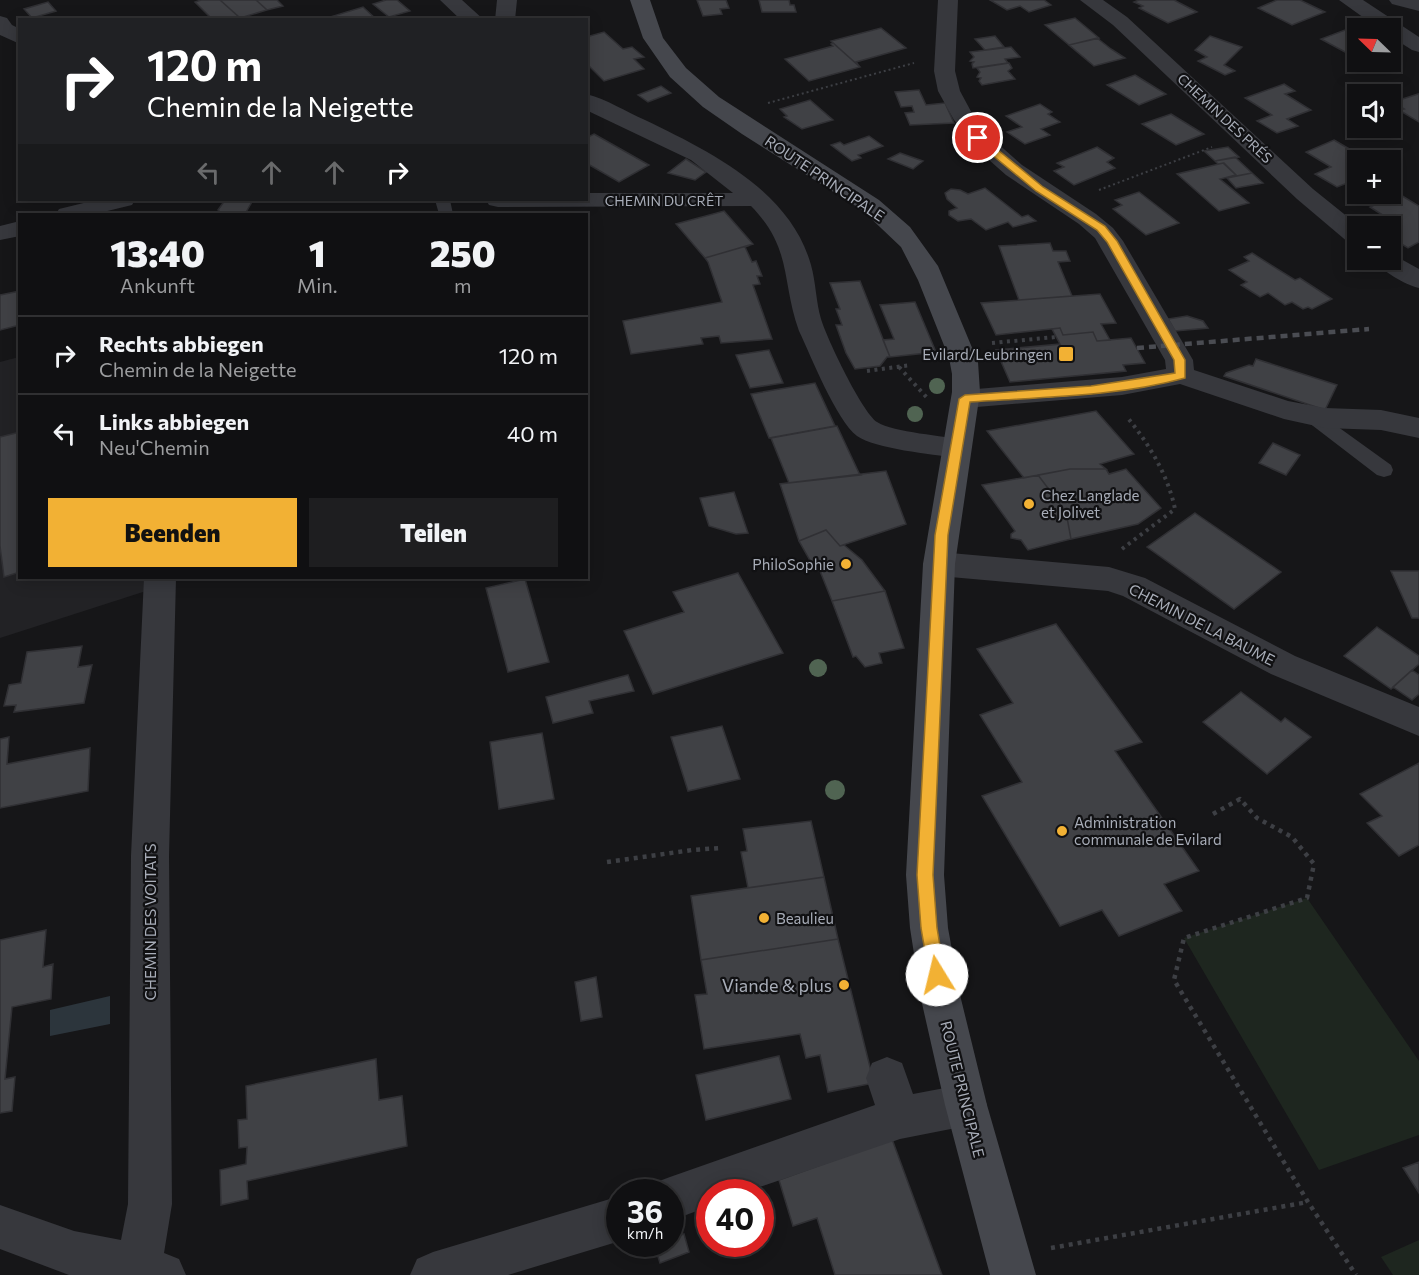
<!DOCTYPE html>
<html lang="de">
<meta charset="utf-8">
<style>
body{margin:0;font-family:Commissioner,sans-serif;background:#1e1e20;color:#f1f3f6;height:100vh;display:flex;flex-direction:column;font-size:22px;white-space:nowrap}
*{box-sizing:border-box;margin:0}
p{font-size:20px;color:#9c9d9f}
.icon{flex:none;width:33px;height:33px;fill:none;stroke:currentColor;stroke-width:2;stroke-linecap:round;stroke-linejoin:round}
.map{position:relative;flex:1;overflow:hidden}
.details{position:absolute;left:18px;top:213px;width:570px;height:366px;display:flex;flex-direction:column;background:#101012;border-radius:0px;box-shadow:0 3px 15px #0003,0 0 0 2px #303032}
.details>*{flex:none}
.guide{position:absolute;left:18px;top:18px;width:570px;height:183px;border-radius:0px;box-shadow:0 3px 15px #0003,0 0 0 2px #303032;background:#202124;color:#fff;overflow:hidden}
.needle{width:39px;rotate:293deg}
.fabs{position:absolute;left:1347px;top:18px;display:grid;gap:12px}
.fabs a{display:grid;place-items:center;width:54px;height:54px;border-radius:0px;background:#101012;box-shadow:0 3px 15px #0003,0 0 0 2px #303032;font-size:30px}
.speed{position:absolute;left:606px;top:1179px;display:flex;gap:12px;font-size:30px;font-weight:700;text-align:center}
.speed>*{display:grid;place-content:center;width:78px;height:78px;border-radius:50%;background:#101012;box-shadow:0 3px 15px #0003,0 0 0 2px #303032;line-height:1}
.speed small{font-size:15px;font-weight:400}
.speed .limit{border:9px solid #d22;background:#fff;color:#111}
.pin{position:absolute;display:grid;place-items:center;width:51px;height:51px;color:#fff;margin:-26px;border:3px solid #fff;border-radius:50%;box-shadow:0 2px 6px #0007}
.me{position:absolute;width:66px;margin:-33px;rotate:351deg;stroke-linejoin:round;filter:drop-shadow(0 0 4px #0008)}
.turn{display:flex;align-items:center;gap:21px;height:126px;padding:0 30px;font-size:27px}
.turn .icon{width:78px;height:78px;stroke-width:2.5}
.turn b{display:block;font-size:42px;line-height:51px}
.lanes{display:flex;align-items:center;height:57px;padding:0 30px;background:#0003;justify-content:center;gap:30px;direction:ltr}
.lanes .off{opacity:.35}
.eta{display:flex;justify-content:space-evenly;align-items:center;height:102px;text-align:center}
.eta b{font-size:36px;font-weight:800;line-height:42px}
.button{display:flex;gap:12px;margin-top:auto;padding:12px 30px}
.button a{flex:1;height:69px;border-radius:0px;background:#f2b134;color:#111;font-size:24px;font-weight:800;line-height:69px;text-align:center}
.button a+a{background:#1e1e20;color:#f1f3f6}
ul{padding:0;list-style:none}
li{display:flex;align-items:center;gap:18px;height:78px;padding:0 30px;border-top:2px solid #303032}
li div{flex:1}
li b{display:block;font-size:22px}
li em{font-style:normal}
.map>svg:first-child{display:block}
.built{fill:#222225}
.green{fill:#1e261f}
.water{fill:#2c353c}
.building{fill:#404145;stroke:#303034;stroke-width:1.5}
.lines{fill:none;stroke-linecap:round;stroke-linejoin:round}
.path-far2{stroke:#3d3f44;stroke-width:2;stroke-dasharray:2 3;stroke-linecap:butt}
.path-far1{stroke:#3d3f44;stroke-width:4;stroke-dasharray:3 4.5;stroke-linecap:butt}
.path{stroke:#3d3f44;stroke-width:4.5;stroke-dasharray:4 5;stroke-linecap:butt}
.lane{fill:#37383d;fill-rule:evenodd}
.street{fill:#37383d;fill-rule:evenodd}
.secondary{fill:#45474d;fill-rule:evenodd}
.rail{stroke:#4a4c52;stroke-width:4.5;stroke-dasharray:7 5;stroke-linecap:butt}
.tree{fill:#506452}
.route{fill:#f2b134;stroke:#9d7322;stroke-width:1.5}
.poi-dot{fill:#f2b134;stroke:#111113;stroke-width:2}
.labels{text-anchor:middle;dominant-baseline:central;stroke-width:4.5;stroke-linejoin:round;paint-order:stroke}
.far-street-label{font-size:14px;fill:#a8adb8;stroke:#111113}
.street-label{font-size:15px;fill:#a8adb8;stroke:#111113}
.poi-label{font-size:15px;fill:#a8adb8;stroke:#111113;text-anchor:start}
.near-poi-label{font-size:18px;fill:#a8adb8;stroke:#111113;text-anchor:end}
</style>
<div class="map">
<svg width="1419" height="1275" viewBox="0 0 1419 1275">
<rect width="100%" height="100%" fill="#161618"/>
<path class="built" d="M19,357L20,578H145L146,591L0,638V362Z"/>
<path class="green" d="M1307,898L1419,1061V1135L1319,1170L1184,938Z
M1419,1240V1275H1393L1381,1257Z"/>
<path class="water" d="M110,996V1024L50,1036V1010Z"/>
<path class="building" d="M201,0H220L240,18L213,20L195,2Z
M220,0H256L267,10L240,18Z
M256,0H277L283,6L267,10Z
M386,0H397L410,11L389,17L373,4Z
M697,0H726L729,8L720,9L722,14L703,16Z
M759,0H789L790,5H794L796,12H762Z
M990,0H1044L1051,5L1029,12L1020,6L1007,10Z
M1139,0H1174L1197,12L1168,23L1139,8L1143,6L1134,2Z
M1277,0H1300L1325,12L1292,25L1258,8Z
M48,2L56,11L32,18L24,9Z
M363,7L377,20H333L330,17Z
M1075,18L1099,38L1069,45L1045,25Z
M881,28L906,48L856,62L860,67L831,41Z
M1345,30L1358,36V59L1321,39Z
M604,32L623,49L632,47L644,57L634,59L644,69L604,81L586,63V37Z
M995,36L1004,47L985,50L975,39Z
M1210,36L1242,47L1224,65L1235,71L1225,75L1198,61L1207,57L1195,50Z
M1097,38L1111,49L1125,58L1094,66L1069,45Z
M833,43L860,67L809,81L785,59L833,46L831,44Z
M1011,47L1020,57L1005,59L1008,63L973,68L972,64L974,62L970,61L974,57L970,52Z
M1390,54L1395,56L1391,66H1370L1368,70L1360,65L1362,62H1390Z
M1009,63L1012,68L1008,71L1015,79L982,85L979,81L981,78L977,77L980,72L977,68Z
M1135,75L1166,94L1139,105L1107,85Z
M1284,84L1295,91L1285,94L1311,110L1287,119L1298,126L1277,133L1257,121L1272,115L1245,98Z
M661,86L671,93L648,102L638,95Z
M919,90L926,105L945,103L954,123L910,125L905,113L914,112L912,106L901,107L895,92Z
M1418,94H1419V122L1399,110L1404,109L1393,102Z
M810,100L833,120L802,129L784,117L787,116L780,109Z
M1040,104L1052,112L1048,114L1060,122L1041,129L1050,135L1025,144L1007,132L1022,127L1006,116Z
M1171,114L1204,134L1176,145L1142,124Z
M594,134L649,165L619,182L586,163V138Z
M869,136L883,146L858,155L861,158L852,161L831,145L840,142L844,145Z
M1334,140L1368,160H1358V179L1337,187L1315,174L1331,167L1306,152Z
M1097,147L1114,158L1107,162L1115,168L1074,185L1054,171L1064,167L1057,163Z
M1228,147L1239,157L1215,161L1204,151Z
M900,153L923,161L913,169L888,159Z
M1235,157L1252,173L1231,177L1236,175L1224,163L1218,164L1215,161Z
M686,159L706,172L695,180L668,173Z
M1223,163L1236,175L1220,179L1249,203L1219,211L1177,174Z
M1252,173L1263,183L1236,188L1227,178Z
M985,188L1022,217L1028,215L1036,221L1013,227L1008,222L986,230L971,219L958,221L949,215V211L957,208L947,199L945,193L951,189L960,190L968,194Z
M1139,192L1179,223L1146,235L1113,209L1122,205L1115,200Z
M1399,194L1419,206V242L1408,248L1390,237V227L1397,224L1370,207Z
M225,200H253L245,214L220,212L218,210Z
M724,211L753,244L705,258L676,224Z
M1050,243L1053,251H1066L1070,261L1058,262L1072,296L1019,300L999,246Z
M753,244L745,247L752,262L756,261L762,276H757L760,284L753,285L772,339L721,343L719,336L701,338L703,344L631,354L623,321L722,302L708,262L705,258Z
M1252,253L1295,280L1300,278L1332,299L1312,309L1308,307L1303,309L1292,302L1285,305L1268,293L1260,297L1241,285L1247,282L1229,270L1249,261L1244,257Z
M860,281L890,357H887L880,366L855,369L846,353L836,325H842L836,309H840L830,283Z
M20,291V325L0,330V295Z
M1100,294L1116,323L1101,324L1110,340L1097,341L1093,332L1063,335L1060,328L996,335L981,303Z
M915,302L936,352L890,357L883,340L894,339L880,305Z
M1187,316L1203,321L1208,328L1175,331L1168,319Z
M1060,328L1063,335L1093,332L1097,341L1131,338L1145,363L1123,365L1126,371L1010,382L996,350L1060,344L1052,329Z
M769,350L783,383L750,388L736,355Z
M1256,359L1337,385L1325,410L1224,376L1226,373L1249,365L1253,366Z
M815,383L835,426L769,438L751,394Z
M1096,411L1134,454L1100,464L1106,469H1070L1024,478L987,431Z
M837,426L859,473L861,475L789,483L771,438Z
M20,432V572L4,577L0,546V437Z
M1273,443L1300,455L1286,475L1259,463Z
M1070,469H1106L1109,474L1126,469L1161,508L1138,524L1071,539L1066,512L1038,475Z
M886,471L906,524L840,546L826,530L799,541L780,484Z
M1038,475L1066,512L1071,539L1028,550L1021,540L1011,538V534L1015,531L982,485Z
M734,492L748,533L736,534L709,526L700,498Z
M1195,513L1281,572L1234,609L1147,547Z
M826,530L840,546L844,545L862,560L885,591L832,601L820,571H816L799,541Z
M1391,571H1419V618H1412Z
M738,573L783,653L653,694L624,631L684,612L673,592Z
M525,579L549,662L508,672L486,588Z
M885,591L904,648L879,653L882,663L865,667L856,656L853,657L832,601Z
M1056,624L1142,742L1115,751L1199,871L1164,884L1182,911L1119,936L1102,910L1060,926L982,796L1022,782L980,715L1013,703L977,649Z
M1377,627L1419,656V664L1391,689L1344,656Z
M82,646L78,667L92,665L84,703L14,712L16,705L4,706L9,685L21,683L27,652Z
M1412,670L1419,675V694L1412,700L1393,687Z
M628,675L634,691L589,701L593,713L553,723L546,697Z
M1241,692L1281,722L1285,718L1311,737L1267,774L1203,722Z
M722,726L740,779L688,791L671,737Z
M542,733L554,799L499,809L490,742Z
M9,737L7,764L90,748L88,791L0,808V739Z
M1419,763V845L1399,856L1367,823L1382,816L1360,794Z
M811,821L824,877L748,888L741,852L747,851L743,829Z
M824,877L838,939L701,960L691,896Z
M46,930L43,967L53,964L51,999L12,1007L5,1079L15,1077L12,1111L0,1113V940Z
M838,939L874,1083L828,1092L820,1055L806,1058L800,1034L704,1049L695,995L707,994L701,960Z
M596,977L602,1017L581,1021L575,982Z
M779,1056L791,1099L706,1120L696,1075Z
M376,1059L379,1100L402,1096L407,1146L247,1181L248,1199L221,1205L220,1170L246,1164L247,1147L239,1148L238,1120L247,1119L246,1086Z
M892,1139L942,1275H835L817,1218L793,1226L779,1180Z
M1419,1162V1193L1403,1168Z
M684,1234L689,1252L660,1263L654,1244H670V1238Z"/>
<g class="lines">
<path class="path-far2" d="M768,103L914,63
M1099,190L1212,147"/>
<path class="path-far1" d="M992,343L1056,337
M899,367L929,400
M867,371L911,365
M1122,549L1175,509C1168,475 1149,444 1127,417"/>
<path class="path" d="M1213,814L1240,799L1257,818L1292,837L1314,864L1307,898L1184,938L1174,980L1308,1202L1356,1275
M607,862L692,850L720,848
M1051,1248L1308,1202"/>
<path class="lane" d="M435,200H450L453,214H439Z
M1310,409L1316,411L1391,465L1393,470L1391,475L1384,477L1377,475L1304,419L1301,415L1304,411Z"/>
<path class="street" d="M440,0H462L484,20H461Z
M497,0H517L515,20H495Z
M938,0H958L955,71L960,91L974,117L996,142L1022,165L1096,214L1113,228L1123,241L1193,360L1194,370L1288,401L1325,408L1381,410L1419,418V438L1381,430L1325,428L1284,419L1180,384L1122,395L965,408L955,406L951,399L955,392L965,390L1122,377L1166,369L1165,360L1095,238L1079,224L1006,175L980,152L954,120L938,91L934,71Z
M1080,0H1103L1127,17L1313,189L1359,226L1358,245L1349,243L1297,199L1113,25Z
M1339,0H1363L1419,37V52L1412,50L1390,36V28H1378Z
M1389,0H1419V11L1392,4Z
M0,16L7,18L12,25L20,29V44L0,35Z
M586,94C607,99 626,112 645,120C709,151 790,190 811,265C816,283 816,302 821,319C827,339 862,412 877,422C894,433 944,435 966,441L971,448L966,455L956,458C932,454 875,449 857,436C836,420 811,356 799,331C781,281 793,249 751,206L498,207L489,205L486,200H586V193H733L691,160L586,110Z
M96,200H135L132,205L95,214H56L59,209Z
M20,221V236L0,240V226Z
M1390,253L1419,269V288C1404,284 1383,272 1374,260H1390Z
M939,552L1109,567L1145,578L1295,656L1419,707V736L1271,674L1123,596L1108,591L939,576L928,572L923,564L928,556Z
M144,578H176L169,856L172,1204L164,1253L179,1259L186,1275H69L0,1249V1205L74,1231L121,1240L128,1204L131,856Z
M887,1057L902,1063L913,1094L966,1084L981,1090L987,1105L981,1120L966,1126L900,1139L745,1192H710V1206L670,1221V1192H651L654,1183L670,1177L875,1105L866,1078L872,1063Z
M620,1196V1241L508,1275H410L417,1259L433,1252Z"/>
<path class="secondary" d="M630,0H650L663,38L686,68L719,97L879,200L910,227L938,266L978,362L980,392L955,564L944,875L948,928L961,999L987,1105L1036,1275H990L945,1105L921,999L910,928L906,875L923,564L952,392V374L949,358L918,280L901,247L862,210L742,134L703,107L670,77L643,38Z"/>
<path class="rail" d="M1137,348L1369,329"/>
</g>
<g class="tree">
<circle cx="937" cy="386" r="8"/>
<circle cx="915" cy="414" r="8"/>
<circle cx="818" cy="668" r="9"/>
<circle cx="835" cy="790" r="10"/>
</g>
<path class="route" d="M974,136H981L1043,187L1105,226L1117,241L1185,360V378C1116,397 1041,397 970,402L948,535L933,875L937,928L945,975L943,980L937,983L931,980L929,975L921,928L917,875L935,535L959,399L965,395L1091,386L1175,373L1174,360L1107,242L1097,230L1036,191L974,140Z"/>
<g class="poi-dot">
<rect x="1058" y="346" width="16" height="16" rx="3"/>
<circle cx="1029" cy="504" r="6"/>
<circle cx="846" cy="564" r="6"/>
<circle cx="1062" cy="831" r="6"/>
<circle cx="764" cy="918" r="6"/>
<circle cx="844" cy="985" r="6"/>
</g>
<g class="labels">
<g class="far-street-label">
<text transform="translate(1225 118) rotate(43)">CHEMIN DES PRÉS</text>
<text x="664" y="200">CHEMIN DU CRÊT</text>
</g>
<g class="street-label">
<text transform="translate(825 178) rotate(34)">ROUTE PRINCIPALE</text>
<text transform="translate(1202 624) rotate(27)">CHEMIN DE LA BAUME</text>
<text transform="translate(150 922) rotate(-90)">CHEMIN DES VOITATS</text>
<text transform="translate(963 1089) rotate(76)">ROUTE PRINCIPALE</text>
</g>
<g class="poi-label">
<text x="1052" y="354" text-anchor="end">Evilard/Leubringen</text>
<text x="1041" y="495">Chez Langlade<tspan x="1041" dy="17">et Jolivet</tspan></text>
<text x="834" y="564" text-anchor="end">PhiloSophie</text>
<text x="1074" y="822">Administration<tspan x="1074" dy="17">communale de Evilard</tspan></text>
<text x="776" y="918">Beaulieu</text>
</g>
<g class="near-poi-label">
<text x="832" y="985">Viande &amp; plus</text>
</g>
</g>
</svg>
<div class="fabs">
<a><svg class="needle" viewBox="-14 -14 28 28"><path d="M0-13l5 13h-10z" fill="#e53935"/><path d="M0 13l5-13h-10z" fill="#9c9d9f"/></svg></a>
<a><svg class="icon" aria-label="sound" viewBox="0 0 24 24"><path d="M4 9h4l5-4v14l-5-4H4zM17 9q2 3 0 6"/></svg></a>
<a>+</a>
<a>−</a>
</div>
<div class="speed"><div>36<small>km/h</small></div><div class="limit">40</div></div>
<div class="pin" style="left:978px;top:138px;background:#d93025"><svg class="icon" aria-label="arrive" viewBox="0 0 24 24"><path d="M6 21V4h12l-3 4 3 4H6"/></svg></div>
<svg class="me" style="left:937px;top:975px" viewBox="-20 -20 40 40"><circle r="19" fill="#fff"/><path d="M0-13L10 11 0 6-10 11z" fill="#f2b134"/></svg>
<div class="guide">
<div class="turn"><svg class="icon" aria-label="right" viewBox="0 0 24 24"><path d="M7 20v-9h11M14 6l5 5-5 5"/></svg><div><b>120 m</b>Chemin de la Neigette</div></div>
<div class="lanes"><svg class="icon off" aria-label="left" viewBox="0 0 24 24"><path d="M17 20v-9H6M10 6l-5 5 5 5"/></svg><svg class="icon off" aria-label="ahead" viewBox="0 0 24 24"><path d="M12 20V5M6 11l6-6 6 6"/></svg><svg class="icon off" aria-label="ahead" viewBox="0 0 24 24"><path d="M12 20V5M6 11l6-6 6 6"/></svg><svg class="icon" aria-label="right" viewBox="0 0 24 24"><path d="M7 20v-9h11M14 6l5 5-5 5"/></svg></div>
</div>
<section class="details">
<div class="eta">
<div><b>13:40</b><p>Ankunft</p></div>
<div><b>1</b><p>Min.</p></div>
<div><b>250</b><p>m</p></div>
</div>
<ul>
<li><svg class="icon" aria-label="right" viewBox="0 0 24 24"><path d="M7 20v-9h11M14 6l5 5-5 5"/></svg><div><b>Rechts abbiegen</b><p>Chemin de la Neigette</p></div><em>120 m</em></li>
<li><svg class="icon" aria-label="left" viewBox="0 0 24 24"><path d="M17 20v-9H6M10 6l-5 5 5 5"/></svg><div><b>Links abbiegen</b><p>Neu'Chemin</p></div><em>40 m</em></li>
</ul>
<div class="button"><a>Beenden</a><a>Teilen</a></div>
</section>
</div>
